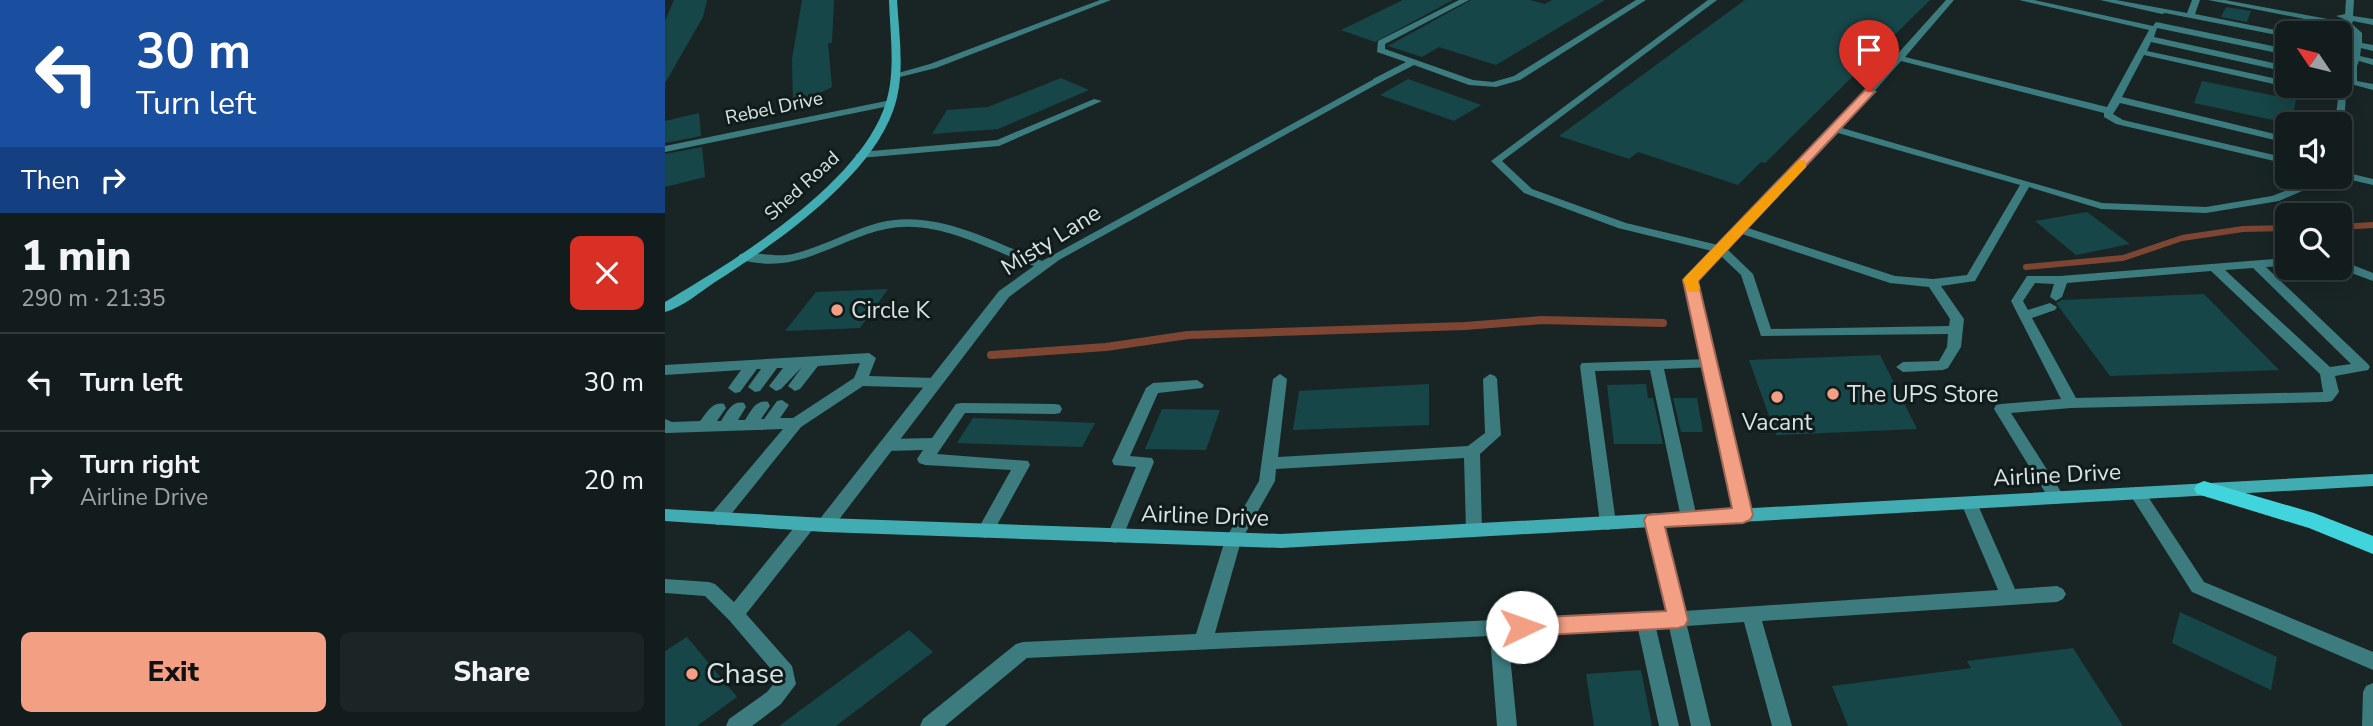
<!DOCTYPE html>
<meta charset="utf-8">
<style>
body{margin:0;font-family:"Nunito Sans",sans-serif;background:#1c2525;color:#f1f3f6;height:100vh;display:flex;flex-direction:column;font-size:26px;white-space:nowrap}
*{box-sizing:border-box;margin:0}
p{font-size:23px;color:#9da1a3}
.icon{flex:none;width:38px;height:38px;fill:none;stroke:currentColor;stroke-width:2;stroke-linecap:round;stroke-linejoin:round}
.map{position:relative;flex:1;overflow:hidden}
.sheet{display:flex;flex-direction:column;background:#131c1c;width:665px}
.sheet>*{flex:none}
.top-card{background:#1a4fa0;color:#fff;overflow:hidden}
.needle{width:46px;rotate:305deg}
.tools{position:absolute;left:1610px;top:21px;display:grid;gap:14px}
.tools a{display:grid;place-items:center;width:77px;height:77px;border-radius:10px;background:#131c1c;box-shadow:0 4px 18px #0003,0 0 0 2px #323a3b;font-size:35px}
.pin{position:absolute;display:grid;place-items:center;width:60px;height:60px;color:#fff;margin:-72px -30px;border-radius:50% 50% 50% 0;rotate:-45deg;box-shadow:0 0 7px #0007}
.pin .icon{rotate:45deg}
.me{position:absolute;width:77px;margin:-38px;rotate:87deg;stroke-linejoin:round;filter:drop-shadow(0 0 5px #0008)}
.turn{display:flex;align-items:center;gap:24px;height:147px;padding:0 21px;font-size:32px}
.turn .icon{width:91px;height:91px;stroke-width:2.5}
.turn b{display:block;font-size:49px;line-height:60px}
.then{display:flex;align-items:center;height:66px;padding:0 21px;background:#0003;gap:14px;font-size:26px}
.round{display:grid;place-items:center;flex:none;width:74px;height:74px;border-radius:10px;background:#1c2525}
.headline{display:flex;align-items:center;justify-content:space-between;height:119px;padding:0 21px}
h1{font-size:42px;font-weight:800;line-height:52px}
.primary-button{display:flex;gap:14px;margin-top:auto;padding:14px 21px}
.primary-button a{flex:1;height:80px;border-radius:10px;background:#f39f84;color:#111;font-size:28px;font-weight:800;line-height:80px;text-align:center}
.primary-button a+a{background:#1c2525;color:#f1f3f6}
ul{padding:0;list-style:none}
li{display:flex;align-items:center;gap:21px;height:98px;padding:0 21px;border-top:2px solid #323a3b}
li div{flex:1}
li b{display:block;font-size:26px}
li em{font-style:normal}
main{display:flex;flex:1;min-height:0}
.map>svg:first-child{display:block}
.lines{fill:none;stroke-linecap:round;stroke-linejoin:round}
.stream-far1{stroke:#7e4533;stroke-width:6}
.stream{stroke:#7e4533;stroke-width:8}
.building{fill:#174648}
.lane{fill:#3c7b7e;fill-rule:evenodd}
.street{fill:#3c7b7e;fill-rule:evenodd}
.secondary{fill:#41adb3;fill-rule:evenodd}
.primary{fill:#40d5dc;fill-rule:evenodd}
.route{fill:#f39f84;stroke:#9e6756;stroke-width:2}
.slow{fill:#f59e0b}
.poi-dot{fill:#f39f84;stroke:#101b1c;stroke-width:2.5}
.labels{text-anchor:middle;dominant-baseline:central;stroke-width:6;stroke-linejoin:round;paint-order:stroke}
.far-street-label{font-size:19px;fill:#dae2e2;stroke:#101b1c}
.street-label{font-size:23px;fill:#dae2e2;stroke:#101b1c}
.poi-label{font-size:23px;fill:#dae2e2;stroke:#101b1c;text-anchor:start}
.near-poi-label{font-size:28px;fill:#dae2e2;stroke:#101b1c;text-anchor:start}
</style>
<main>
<section class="sheet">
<div class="top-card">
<div class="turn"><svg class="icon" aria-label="left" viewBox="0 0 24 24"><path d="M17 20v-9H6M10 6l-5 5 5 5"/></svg><div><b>30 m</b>Turn left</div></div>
<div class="then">Then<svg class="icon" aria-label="right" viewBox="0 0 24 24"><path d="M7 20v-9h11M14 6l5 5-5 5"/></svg></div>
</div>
<div class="headline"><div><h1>1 min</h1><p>290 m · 21:35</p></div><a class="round" style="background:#d93025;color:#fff"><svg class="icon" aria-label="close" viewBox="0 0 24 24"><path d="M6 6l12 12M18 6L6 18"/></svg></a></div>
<ul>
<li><svg class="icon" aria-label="left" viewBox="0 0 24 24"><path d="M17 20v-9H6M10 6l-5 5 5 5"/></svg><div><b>Turn left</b></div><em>30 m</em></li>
<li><svg class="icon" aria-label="right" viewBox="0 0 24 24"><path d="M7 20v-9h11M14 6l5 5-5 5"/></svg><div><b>Turn right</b><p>Airline Drive</p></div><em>20 m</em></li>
</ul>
<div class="primary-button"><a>Exit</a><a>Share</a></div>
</section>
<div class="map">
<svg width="1708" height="726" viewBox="0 0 1708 726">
<rect width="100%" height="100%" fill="#192525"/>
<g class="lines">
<path class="stream-far1" d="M1675,227L1708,225
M1361,267L1458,258L1517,238L1578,229L1622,228"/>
<path class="stream" d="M326,355L441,347L523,335L800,326L877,320L998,323"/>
</g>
<path class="building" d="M9,0H42L38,17L0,83V21Z
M137,0H169L167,43H163L167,87L128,106L127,59Z
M738,0H788L710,42L676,30Z
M806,0H865L880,4L887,0H940L831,65L774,47L757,57L723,46Z
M1080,0H1265L1100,163L1096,162L1073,185L973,152L964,159L894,136Z
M1561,7L1586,11L1582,22L1556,17Z
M396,78L424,90L333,129L267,134L282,110L323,107Z
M743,79L816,105L789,121L715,95Z
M1537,81L1631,100L1626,124L1529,103Z
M34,113L36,136L0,143V121Z
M37,147L40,177L0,187V154Z
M1422,212L1465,244L1411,255L1370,221Z
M223,289L195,328L120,331L151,292Z
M1539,294L1614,370L1445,376L1391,303L1397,300Z
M1215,355L1252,429L1111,435L1084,360Z
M764,384V425L628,430L634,391Z
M981,384L983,398H988L998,444H949L942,385Z
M1008,398H1032L1038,432H1016Z
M497,409L555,410L541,450L480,449Z
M308,418L430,423L417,447L292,443Z
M1515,612L1612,657L1606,690L1507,643Z
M244,630L268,652L171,726H114Z
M22,637L72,697L32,726H0V651Z
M1408,648L1458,726H1183L1167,686L1306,668L1302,661Z
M976,670L987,726H929L921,674Z"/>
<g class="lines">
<path class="lane" d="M794,0H804L720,44V49L808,80L828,82L849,76L971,0H981L855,80L831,87L804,85L749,65L714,83H708V79L741,62L712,52L713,41Z
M1043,0H1052L837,161L867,189L961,223L1053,245L1175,118L1281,0H1289L1240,57L1442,107L1484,30L1354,0H1369L1488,26L1491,22L1622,49V55L1492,28L1489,37L1622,66V72L1486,42L1482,51L1622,81V86H1626L1622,87L1479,55L1457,97L1622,137V143L1455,103L1448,114L1458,120L1622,158V164L1451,124L1439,117V113L1236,61L1177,128L1437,203L1541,207L1607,196L1655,177H1669L1614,201L1541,213L1436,209L1364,187L1310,281L1276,286L1299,319L1296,347L1283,368L1278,370L1238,372L1231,367L1238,362L1274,361L1282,347L1283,334L1096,336L1076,275L1056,256L1032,281L1036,297L1035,300H1025L1020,280L1047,251L953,228L859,193L826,161ZM1173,133L1355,185L1302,275L1268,279L1230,276L1083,228ZM1077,234L1225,283L1264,287L1285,319L1284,326L1106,329L1088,274L1062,249Z
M1435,0H1451L1522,13L1527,0H1535L1530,14L1626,33H1622V37L1500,13L1497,14Z
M1543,0H1560L1679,22V19L1671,16L1680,14L1681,0H1689L1688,16L1708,19V25L1688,21L1687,24L1697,33V43L1708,45V51L1696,48L1695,56L1708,59V65L1694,61L1692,66V81L1708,84V90L1682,83V66L1689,56L1688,47H1675V41L1688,42L1689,34L1680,27Z
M1626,86H1643L1681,94L1679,126L1670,124L1673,98Z
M429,99L437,101L334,146L195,158L190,155L195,152L332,140Z
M1675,171L1708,179V185L1673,177H1675Z
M1622,258V266L1601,267L1703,364L1705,367L1703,370L1670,376L1674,392L1667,401L1662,402L1406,408L1346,413L1400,498L1398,502L1392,504L1386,502L1329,409L1331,405L1336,404L1396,399L1346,301L1362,276H1395ZM1588,268L1686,364L1665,367L1560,270ZM1546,271L1655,374L1658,392L1411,398L1367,318L1390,310L1392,307L1385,303L1363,310L1358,301L1370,283L1389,284L1385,297L1391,301L1397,297L1402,283Z
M1675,260L1708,273V281L1673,268Z
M204,353L211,358L204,376L269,378L276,383L269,388L198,386L136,427L59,523L53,525L47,523L45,518L47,513L118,429L2,433H0V419L7,422L35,421C42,413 47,401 59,404L61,408L52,421H56C62,412 67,400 79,403L81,407L73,420H80C86,411 91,399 103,402L105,406L96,419H99L112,401L117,400L124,405L115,418H128L189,378L195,363L153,366L135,389L130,391L123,386L137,367L116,389L111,391L104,386L118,368H112L95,391L90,392L83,387L96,369H92L75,392L70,393L63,388L76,370L0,375V365Z
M1044,359L1051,364L1049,367L999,369L1032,518L1030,523L1024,525L1018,523L1016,518L985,370L930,371L951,523L949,528L943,530L937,528L935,523L915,366L917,363Z
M615,374L622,379L613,457L803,446L820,433L818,379L825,374L830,376L832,379L836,435L815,454L817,530L815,535L809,537L803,535L801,530L799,458L611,469L610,481L576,541L550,633L1001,612L981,520L983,515L989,513L995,515L997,520L1019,611L1333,590L1296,503L1298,499L1304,497L1310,499L1312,503L1350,589L1392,586L1398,589L1401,594L1398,599L1392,602L1097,621L1127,726H1107L1079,622L1022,626L1046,726H1026L1004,627L991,628L1014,726H994L973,629L843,635L852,726H832L825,636L362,658L280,726H255L258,719L351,644L358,642L531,634L560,540L594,481L608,379Z
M532,380L539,385L537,388L493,393L465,456L487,458L489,462L456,541L450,543L444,541L442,536L471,467L449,465L447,461L481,388L488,383Z
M296,403L390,404L395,405L397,409L395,413L390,414L300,413L272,454L363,461L365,465L326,536L320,538L314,536L312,531L346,470L260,465L254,463L252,459L258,450L222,451L217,449L214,445L217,441L222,439L267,438L291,404Z
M1472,487L1478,489L1539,582L1708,652V670L1527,592L1464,493L1466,489Z
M142,517L148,519L150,524L148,529L81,614L127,666L131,684L116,704L87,726H61L64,719L102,692L111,681V675L64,620L40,596L0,593V579L44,582L50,584L69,602L136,519Z
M1708,683V726H1697L1698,692L1701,686Z"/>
<path class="street" d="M435,0H446L271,68L231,78L226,75L265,64Z
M711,78L716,81L714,83L394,260L344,297L166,530L160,532L154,530L152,525L154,520L334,291L369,266C323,249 271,218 221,229C177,238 140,269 93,263C85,262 78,261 73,257L75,254C92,251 110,258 128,254C157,247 184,231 213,223C269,208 326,241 377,261Z
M226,100L229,101V105L0,152V146Z
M1030,293L1036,297L1086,515L1084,520L1078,521L1072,520L1070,515L1024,297Z"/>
<path class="secondary" d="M224,0H232C234,36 241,76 228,111C203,180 110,244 50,282C35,292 18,307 0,312V302C69,261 188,188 218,111C232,77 225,36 224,0Z
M1708,474V486L616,548L160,532L0,521V509L160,518L616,534Z"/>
<path class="primary" d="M1539,481L1649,513L1708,536V554L1644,528L1532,494L1529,489L1532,484Z"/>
</g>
<path class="route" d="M1200,90L1210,92L1033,281L1088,515L1085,520L1078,523L1000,527L1023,620L1020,626L1013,628L857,636L850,633L847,627L850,620L857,618L1001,611L979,520L982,515L1067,508L1018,280Z"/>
<path class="slow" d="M1137,160L1141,161V167L1033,281L1035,288L1033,292H1023L1018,280L1020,277L1133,161Z"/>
<g class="poi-dot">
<circle cx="172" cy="310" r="7"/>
<circle cx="1168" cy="394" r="7"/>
<circle cx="1112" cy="397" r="7"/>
<circle cx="27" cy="674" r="7"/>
</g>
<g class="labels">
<g class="far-street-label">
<text transform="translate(109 108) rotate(-12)">Rebel Drive</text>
<text transform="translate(137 186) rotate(-42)">Shed Road</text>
</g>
<g class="street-label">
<text transform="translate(386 240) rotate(-32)">Misty Lane</text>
<text transform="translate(1392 475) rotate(-3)">Airline Drive</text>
<text transform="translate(540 516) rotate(2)">Airline Drive</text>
</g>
<g class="poi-label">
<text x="186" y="310">Circle K</text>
<text x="1182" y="394">The UPS Store</text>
<text x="1112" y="422" text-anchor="middle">Vacant</text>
</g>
<g class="near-poi-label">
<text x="41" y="674">Chase</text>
</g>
</g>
</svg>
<div class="tools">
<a><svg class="needle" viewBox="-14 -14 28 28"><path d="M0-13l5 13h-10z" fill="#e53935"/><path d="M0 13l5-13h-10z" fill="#9da1a3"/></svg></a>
<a><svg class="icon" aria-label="sound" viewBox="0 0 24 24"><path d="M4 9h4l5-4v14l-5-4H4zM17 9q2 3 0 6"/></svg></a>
<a><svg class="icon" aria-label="search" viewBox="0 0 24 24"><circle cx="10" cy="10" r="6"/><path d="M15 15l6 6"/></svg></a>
</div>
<div class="pin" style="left:1204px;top:92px;background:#d93025"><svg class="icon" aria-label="arrive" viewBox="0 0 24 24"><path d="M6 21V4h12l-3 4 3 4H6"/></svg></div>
<svg class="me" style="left:857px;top:627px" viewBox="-20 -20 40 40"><circle r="19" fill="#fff"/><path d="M0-13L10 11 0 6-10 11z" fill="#f39f84"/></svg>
</div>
</main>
